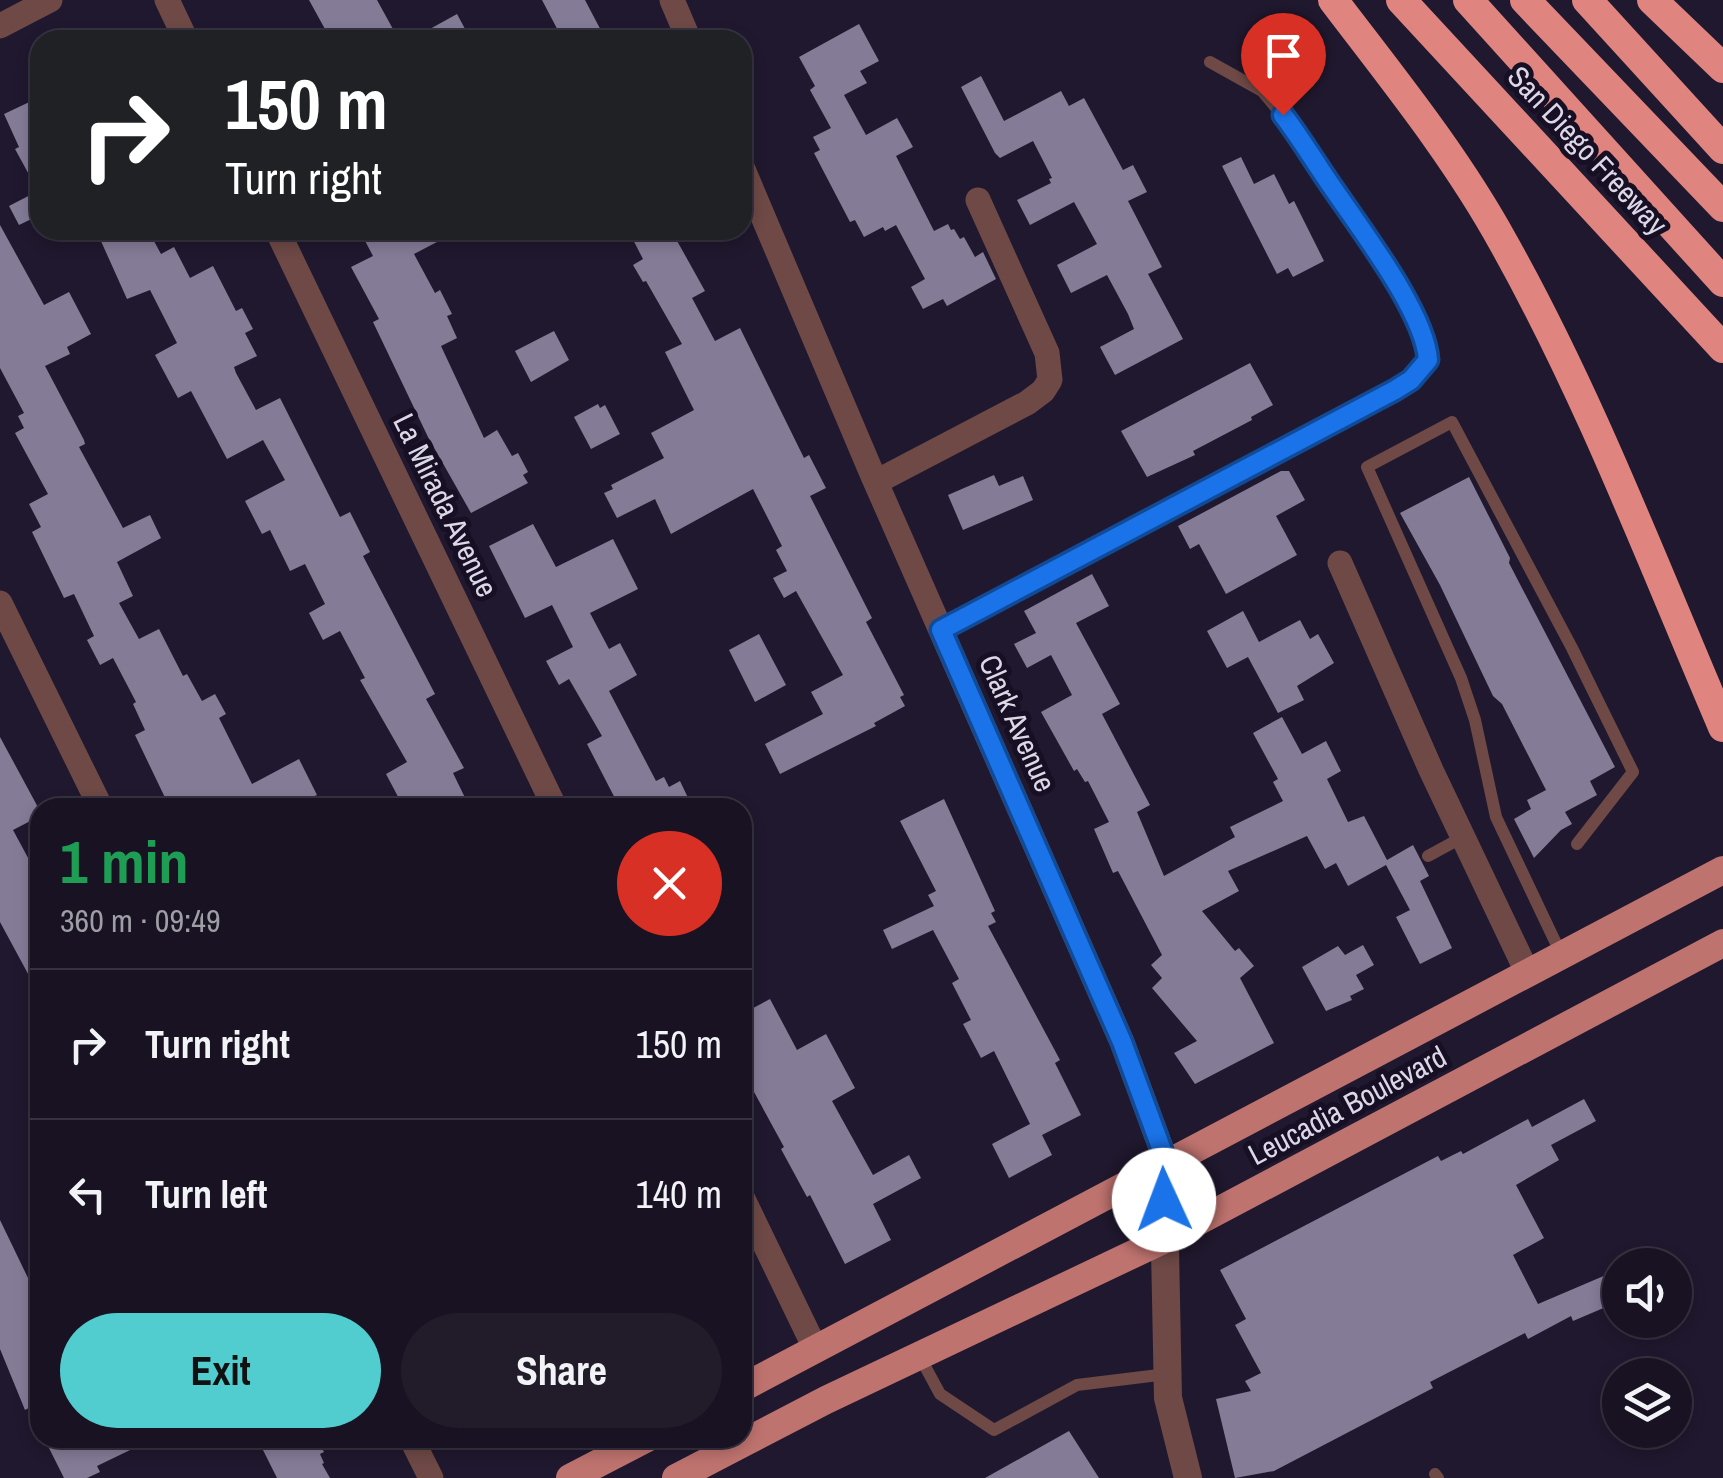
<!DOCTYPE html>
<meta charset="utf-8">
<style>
body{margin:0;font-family:"Archivo Narrow",sans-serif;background:#211b2a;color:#f1f3f6;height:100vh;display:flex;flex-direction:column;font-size:38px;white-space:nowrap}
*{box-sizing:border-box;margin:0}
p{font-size:32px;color:#9f9ea5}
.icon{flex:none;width:55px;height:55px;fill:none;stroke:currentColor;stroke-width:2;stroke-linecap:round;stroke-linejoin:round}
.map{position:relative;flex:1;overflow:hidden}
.drawer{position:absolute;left:30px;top:798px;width:722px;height:650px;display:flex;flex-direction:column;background:#181222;border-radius:30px;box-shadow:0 5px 15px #0003,0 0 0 2px #363240}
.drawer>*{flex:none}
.top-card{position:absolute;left:30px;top:30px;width:722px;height:210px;border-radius:30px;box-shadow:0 5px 15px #0003,0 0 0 2px #363240;background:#202124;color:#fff;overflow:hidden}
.tools{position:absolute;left:1602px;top:1248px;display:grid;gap:20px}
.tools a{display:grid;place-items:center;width:90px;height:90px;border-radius:50%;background:#181222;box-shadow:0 5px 15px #0003,0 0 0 2px #363240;font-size:50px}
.pin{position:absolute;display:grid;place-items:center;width:85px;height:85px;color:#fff;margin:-102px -42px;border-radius:50% 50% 50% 0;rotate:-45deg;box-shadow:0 0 10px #0007}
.pin .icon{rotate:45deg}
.me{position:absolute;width:110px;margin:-55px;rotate:358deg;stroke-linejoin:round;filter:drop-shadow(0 0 8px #0008)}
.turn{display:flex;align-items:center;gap:35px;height:210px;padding:0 30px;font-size:45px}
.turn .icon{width:130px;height:130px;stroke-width:2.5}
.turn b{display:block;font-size:70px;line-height:85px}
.round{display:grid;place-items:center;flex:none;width:105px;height:105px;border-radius:52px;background:#211b2a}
.summary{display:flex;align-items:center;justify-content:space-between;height:170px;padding:0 30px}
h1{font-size:60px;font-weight:800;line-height:75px;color:#1e9e55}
.button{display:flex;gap:20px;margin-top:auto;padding:20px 30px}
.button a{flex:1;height:115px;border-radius:60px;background:#52cdcf;color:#111;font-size:40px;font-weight:800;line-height:115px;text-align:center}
.button a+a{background:#211b2a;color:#f1f3f6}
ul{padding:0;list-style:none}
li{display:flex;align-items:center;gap:30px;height:150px;padding:0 30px;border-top:2px solid #363240}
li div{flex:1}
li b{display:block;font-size:38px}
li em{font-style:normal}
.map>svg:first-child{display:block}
.building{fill:#847c97}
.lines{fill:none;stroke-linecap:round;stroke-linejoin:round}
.service{stroke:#6e4946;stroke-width:12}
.minor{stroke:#6e4946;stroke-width:25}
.tertiary{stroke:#6e4946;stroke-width:28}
.primary{stroke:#bf736f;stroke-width:28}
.motorway{stroke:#e0847f;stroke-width:30}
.route-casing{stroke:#114b97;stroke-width:25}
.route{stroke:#1a73e8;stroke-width:18}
.labels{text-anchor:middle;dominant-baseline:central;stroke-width:10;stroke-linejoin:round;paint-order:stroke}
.street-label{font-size:30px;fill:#ddd8e8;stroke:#170f24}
</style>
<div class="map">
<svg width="1723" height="1478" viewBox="0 0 1723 1478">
<rect width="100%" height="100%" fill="#20182e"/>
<path class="building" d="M309,0H377L399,40H331Z
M542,0H585L606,40H563Z
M457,14L471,40H410Z
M859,24L879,61L860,71L867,83L844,95L866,135L897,118L913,147L896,156L934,231L948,224L951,230L954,229L960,239L964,237L975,257L983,252L996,279L947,306L943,299L923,309L911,287L925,279L896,225L885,231L883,227L864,237L855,220L850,222L814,153L820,150L813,137L831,128L810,90L815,86L799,57Z
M981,76L1004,121L1061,91L1069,106L1084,98L1123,170L1133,165L1147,192L1128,201L1162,267L1148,274L1183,339L1115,375L1100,347L1134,329L1128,314L1107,275L1071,293L1057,265L1097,244L1074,202L1030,225L1017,200L1051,183L1049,179L1052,178L1033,141L1000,158L995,153L961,87Z
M40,97V215L19,225L9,206L38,191L15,149L19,147L4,114Z
M1241,157L1254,184L1274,174L1289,204L1294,201L1324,261L1293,277L1288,268L1277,274L1222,166Z
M0,225L44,305L69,292L91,334L67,347L70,354L45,366L84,440L85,444L79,447L123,528L150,515L161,538L117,562L133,596L119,603L139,639L159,629L183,676L187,674L202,701L215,694L226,714L219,718L252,784L299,759L317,795L306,800L310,808H170L135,735L145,730L133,704L136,702L113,658L100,665L87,640L94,636L74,594L64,598L32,532L41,527L29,504L48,494L15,433L24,428L18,416L24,413L0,368Z
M96,230H148L161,254L174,247L190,278L213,266L236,311L242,308L253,329L245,333L257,356L234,367L236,373L256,410L280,398L340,517L350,512L370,552L363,556L435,694L426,699L464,768L453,773L470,808H404L386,774L407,762L360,680L365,678L340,631L323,640L309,613L325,604L305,564L290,571L270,530L262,534L245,501L285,480L263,440L227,459L191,391L178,398L155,355L177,343L150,290L127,299Z
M377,230H460L414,254L435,293L440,290L452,314L447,316L457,338L441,346L484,438L497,430L512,456L518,453L528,472L523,475L528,483L471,513L428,437L373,322L379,319L351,267L373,256L363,237Z
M628,230H671L705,291L692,298L715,341L740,328L804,458L809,455L826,488L810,496L872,618L866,622L904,695L900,697L905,706L874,723L876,726L780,774L765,744L823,714L811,692L843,675L796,591L784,598L773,578L787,571L776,550L782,546L753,489L671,534L655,499L617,518L604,493L613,489L611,485L664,458L651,433L694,410L665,352L682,344L646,281L643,282L633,265L643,259Z
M554,331L569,360L531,382L515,351Z
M1250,363L1273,405L1251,417L1252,420L1193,451L1195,455L1147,477L1121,431Z
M598,404L600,408L605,405L620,434L591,449L574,417Z
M1281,471H1289L1305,500L1276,516L1297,555L1226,594L1199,544L1190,549L1178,526Z
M994,475L999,486L1023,476L1033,500L963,530L948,495Z
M1469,477L1510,558L1509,563L1615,767L1590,781L1597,795L1565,812L1572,824L1561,830L1534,858L1514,819L1531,809L1527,800L1546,790L1502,704L1493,696L1440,585L1400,513Z
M533,524L556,567L613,539L638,589L590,613L609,649L620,643L637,675L609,691L656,781L664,777L669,787L680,781L690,802L679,808H620L587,744L602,736L569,679L559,685L546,661L573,647L552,605L525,618L489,546Z
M1092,574L1109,606L1076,623L1120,704L1102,714L1150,805L1137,812L1164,876L1235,837L1230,827L1283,801L1273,782L1278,779L1253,733L1282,717L1302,754L1326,741L1341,771L1327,779L1348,822L1364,816L1387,860L1413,845L1429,876L1420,881L1452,948L1420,964L1396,917L1410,910L1386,865L1348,886L1336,863L1325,869L1307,836L1228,871L1239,891L1202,911L1235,951L1239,948L1254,966L1240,978L1274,1043L1195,1084L1174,1053L1197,1041L1152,988L1162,978L1151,965L1162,955L1118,871L1113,873L1094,829L1109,822L1088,781L1085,782L1077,769L1074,771L1041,712L1072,695L1051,655L1027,668L1014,644L1036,633L1024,611Z
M1243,611L1259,642L1300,620L1310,639L1318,634L1334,663L1297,686L1304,700L1278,713L1248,657L1227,668L1207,631Z
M759,634L786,685L755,702L729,650Z
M0,737L40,811V816L13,830L40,880V996L0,922Z
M944,799L995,911L991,913L996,922L988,926L1060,1060L1055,1063L1081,1115L1042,1135L1052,1155L1009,1178L992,1144L1030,1124L994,1051L981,1058L963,1024L971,1020L952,983L959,979L933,930L892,949L883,930L934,906L928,895L936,891L900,821Z
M1363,945L1374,965L1356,975L1364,989L1350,996L1352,1000L1326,1011L1302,967L1338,946L1345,955Z
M770,999L797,1050L826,1034L855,1088L832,1101L873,1175L909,1155L921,1178L873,1204L891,1240L845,1264L810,1195L807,1197L781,1149L784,1147L742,1070V1014Z
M1584,1099L1596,1121L1551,1145L1559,1160L1516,1185L1544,1238L1513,1255L1538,1304L1620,1269V1301L1573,1321L1571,1316L1528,1339L1525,1333L1430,1382L1433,1388L1274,1471L1235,1478L1216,1399L1251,1391L1245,1381L1261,1373L1235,1325L1246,1319L1220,1270L1438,1156L1441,1161L1461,1151L1463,1154L1528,1119L1532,1127Z
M0,1220L28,1278L40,1272V1402L25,1410L0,1349Z
M1069,1431L1099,1478H985Z
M44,1438H155L97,1466L100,1472L87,1478H64Z
M257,1438H317L324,1452L320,1454L324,1463L322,1464L330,1478H277Z"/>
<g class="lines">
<path class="service" d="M941,630L1395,389L1411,380L1428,360L1427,344L1390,274L1303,140L1262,91L1210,62
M1428,856L1463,837
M1562,956L1496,817L1475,720L1461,678L1367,467L1452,422L1572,648L1633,772L1577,844
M920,1357L940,1394L994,1430L1077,1385L1167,1374
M1435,1474L1438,1478"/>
<path class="minor" d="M167,0L186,40
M672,0L689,40
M0,26L50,0
M742,167L873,476L1122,1042L1167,1164L1164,1200
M277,230L555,808
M876,482L1027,403L1043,391L1050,380L1047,353L978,200
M1340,563L1431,770L1528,974
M0,603L101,808
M742,1197L816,1350
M411,1438L431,1478"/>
<path class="tertiary" d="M1164,1200L1168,1398L1188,1478"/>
<path class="primary" d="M742,1388L1723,870
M570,1478L647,1438
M676,1478L826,1400L1165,1239L1723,943"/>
<path class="motorway" d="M1333,0C1393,79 1455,155 1503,242C1590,397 1653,564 1723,727
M1401,0L1723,348
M1468,0L1723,282
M1525,0L1723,207
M1587,0L1723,149
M1652,0L1723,68"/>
</g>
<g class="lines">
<defs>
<path id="route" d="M1164,1200L1167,1164L1122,1042L941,630L1395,390L1411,380L1428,360C1425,308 1347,212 1318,166C1306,148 1296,132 1283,115"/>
</defs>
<use href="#route" class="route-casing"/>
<use href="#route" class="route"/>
</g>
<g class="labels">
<g class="street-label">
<text transform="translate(1588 150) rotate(47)">San Diego Freeway</text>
<text transform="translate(446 505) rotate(64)">La Mirada Avenue</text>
<text transform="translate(1018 723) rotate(66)">Clark Avenue</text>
<text transform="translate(1347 1105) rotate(-28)">Leucadia Boulevard</text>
</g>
</g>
</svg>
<div class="tools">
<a><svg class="icon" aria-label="sound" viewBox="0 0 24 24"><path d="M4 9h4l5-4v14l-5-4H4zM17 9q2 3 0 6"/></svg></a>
<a><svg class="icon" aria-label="layers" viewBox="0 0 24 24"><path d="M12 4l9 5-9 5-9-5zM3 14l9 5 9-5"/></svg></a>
</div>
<div class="pin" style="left:1283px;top:115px;background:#d93025"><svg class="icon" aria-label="arrive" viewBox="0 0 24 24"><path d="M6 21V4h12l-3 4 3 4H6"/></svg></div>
<svg class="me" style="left:1164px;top:1200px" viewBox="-20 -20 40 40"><circle r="19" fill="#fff"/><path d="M0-13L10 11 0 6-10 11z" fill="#1a73e8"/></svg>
<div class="top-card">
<div class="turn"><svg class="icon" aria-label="right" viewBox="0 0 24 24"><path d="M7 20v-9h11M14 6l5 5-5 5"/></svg><div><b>150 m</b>Turn right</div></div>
</div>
<section class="drawer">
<div class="summary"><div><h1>1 min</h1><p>360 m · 09:49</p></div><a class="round" style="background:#d93025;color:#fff"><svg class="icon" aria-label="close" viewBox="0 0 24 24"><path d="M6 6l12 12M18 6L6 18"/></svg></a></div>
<ul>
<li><svg class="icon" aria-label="right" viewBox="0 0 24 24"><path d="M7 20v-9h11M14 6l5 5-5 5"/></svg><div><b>Turn right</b></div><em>150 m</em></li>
<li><svg class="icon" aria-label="left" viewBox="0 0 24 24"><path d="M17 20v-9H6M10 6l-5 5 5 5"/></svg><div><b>Turn left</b></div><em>140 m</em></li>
</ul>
<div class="button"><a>Exit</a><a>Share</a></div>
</section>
</div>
